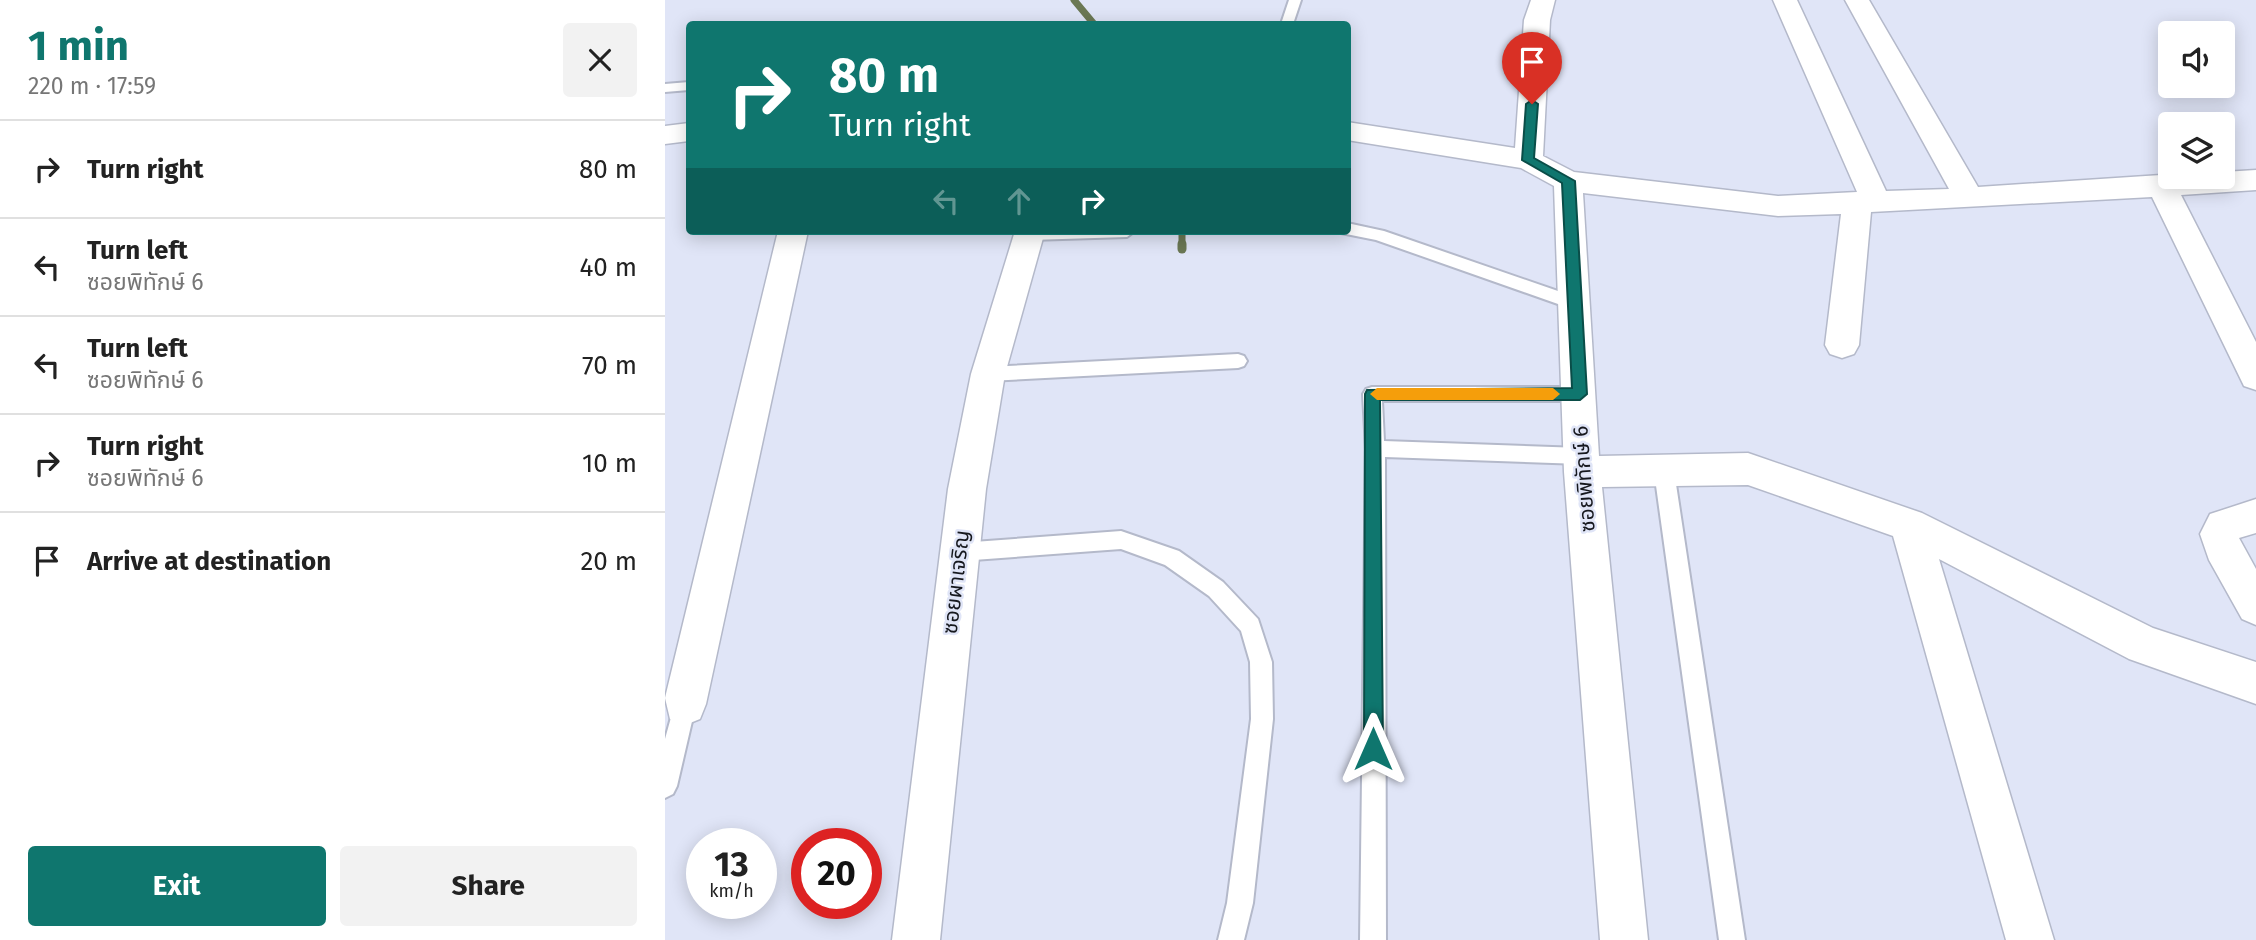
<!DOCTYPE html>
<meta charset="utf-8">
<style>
body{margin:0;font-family:"Fira Sans","Noto Sans Thai",sans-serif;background:#f2f2f2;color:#222;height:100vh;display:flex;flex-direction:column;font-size:26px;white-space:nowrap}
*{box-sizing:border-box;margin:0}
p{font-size:23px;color:#767676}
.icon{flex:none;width:38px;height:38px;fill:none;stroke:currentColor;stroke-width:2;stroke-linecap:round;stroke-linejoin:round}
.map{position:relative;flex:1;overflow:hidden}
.details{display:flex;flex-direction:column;background:#fff;width:665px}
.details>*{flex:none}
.guide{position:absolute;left:21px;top:21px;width:665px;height:214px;border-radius:7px;box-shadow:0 4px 18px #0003;background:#0f766e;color:#fff;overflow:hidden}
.buttons{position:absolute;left:1493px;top:21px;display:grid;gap:14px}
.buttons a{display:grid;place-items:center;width:77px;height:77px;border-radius:7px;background:#fff;box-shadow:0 4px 18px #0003;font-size:35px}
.speed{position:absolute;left:21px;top:828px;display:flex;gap:14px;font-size:35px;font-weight:700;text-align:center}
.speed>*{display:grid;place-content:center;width:91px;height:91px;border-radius:50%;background:#fff;box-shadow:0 4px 18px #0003;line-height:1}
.speed small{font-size:18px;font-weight:400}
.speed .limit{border:10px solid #d22;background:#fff;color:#111}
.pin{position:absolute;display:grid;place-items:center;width:60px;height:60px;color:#fff;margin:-72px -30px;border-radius:50% 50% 50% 0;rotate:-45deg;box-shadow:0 0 7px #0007}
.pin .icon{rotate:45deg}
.me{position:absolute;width:77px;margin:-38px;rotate:0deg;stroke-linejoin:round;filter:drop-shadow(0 0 5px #0008)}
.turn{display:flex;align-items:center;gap:24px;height:147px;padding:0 28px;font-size:32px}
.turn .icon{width:91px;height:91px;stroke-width:2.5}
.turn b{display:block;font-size:49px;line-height:60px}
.lanes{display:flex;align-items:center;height:66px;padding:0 28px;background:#0003;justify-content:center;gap:35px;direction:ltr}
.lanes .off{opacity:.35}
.round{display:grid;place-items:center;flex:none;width:74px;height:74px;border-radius:7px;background:#f2f2f2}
.headline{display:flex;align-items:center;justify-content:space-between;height:119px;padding:0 28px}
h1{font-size:42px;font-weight:700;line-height:52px;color:#0f766e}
.primary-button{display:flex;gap:14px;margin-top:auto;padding:14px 28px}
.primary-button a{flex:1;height:80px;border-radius:7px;background:#0f766e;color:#fff;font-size:28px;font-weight:700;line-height:80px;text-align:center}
.primary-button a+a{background:#f2f2f2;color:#222}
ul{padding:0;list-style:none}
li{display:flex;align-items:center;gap:21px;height:98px;padding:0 28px;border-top:2px solid #e0e0e0}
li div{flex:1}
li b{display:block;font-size:26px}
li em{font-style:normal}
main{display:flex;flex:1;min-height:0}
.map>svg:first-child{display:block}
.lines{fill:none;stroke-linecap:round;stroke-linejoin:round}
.stream-far1{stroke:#6b7854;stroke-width:7}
.stream{stroke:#6b7854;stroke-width:9}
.lane-casing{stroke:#b4b9ca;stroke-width:4}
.street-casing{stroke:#b4b9ca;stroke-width:3}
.lane{fill:#fff;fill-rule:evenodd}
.street{fill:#fff;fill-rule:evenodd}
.route{fill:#0f766e;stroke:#0a4d48;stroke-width:2}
.slow{fill:#f59e0b}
.labels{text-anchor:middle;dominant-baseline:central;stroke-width:5;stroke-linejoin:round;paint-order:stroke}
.street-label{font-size:21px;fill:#16181e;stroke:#e0e5f7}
</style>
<main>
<section class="details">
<div class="headline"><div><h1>1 min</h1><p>220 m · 17:59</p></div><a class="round"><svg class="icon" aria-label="close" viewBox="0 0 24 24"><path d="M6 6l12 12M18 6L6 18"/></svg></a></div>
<ul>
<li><svg class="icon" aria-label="right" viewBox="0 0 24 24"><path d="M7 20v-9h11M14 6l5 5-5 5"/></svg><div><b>Turn right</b></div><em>80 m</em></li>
<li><svg class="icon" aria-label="left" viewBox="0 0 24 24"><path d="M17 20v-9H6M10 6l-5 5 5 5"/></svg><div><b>Turn left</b><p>ซอยพิทักษ์ 6</p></div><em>40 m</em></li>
<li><svg class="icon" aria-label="left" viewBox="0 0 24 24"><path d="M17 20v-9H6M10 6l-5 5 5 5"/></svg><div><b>Turn left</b><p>ซอยพิทักษ์ 6</p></div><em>70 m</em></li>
<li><svg class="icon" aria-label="right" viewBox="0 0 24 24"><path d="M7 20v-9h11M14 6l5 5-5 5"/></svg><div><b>Turn right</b><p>ซอยพิทักษ์ 6</p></div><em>10 m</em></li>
<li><svg class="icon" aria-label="arrive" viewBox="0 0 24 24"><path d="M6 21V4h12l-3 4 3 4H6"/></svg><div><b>Arrive at destination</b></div><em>20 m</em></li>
</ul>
<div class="primary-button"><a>Exit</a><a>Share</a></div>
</section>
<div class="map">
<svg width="1591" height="940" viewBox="0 0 1591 940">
<rect width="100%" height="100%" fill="#e0e5f7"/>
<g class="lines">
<path class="stream-far1" d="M409,0L429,24
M517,231V246"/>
<path class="stream" d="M517,244V249"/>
<defs>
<path id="lane" d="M624,0H636L628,24H616Z
M24,82V90L0,92V84Z
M682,223L719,231L916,299L919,304L916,309L910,310L711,240L676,233L675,231H682Z
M359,231H470L462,237L365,240L359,238Z
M573,354L579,356L582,361L579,366L573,368L323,381L317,379L314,374L317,369L323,367Z
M707,387H915L921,389L924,394L921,399L915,401H717L719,441L916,448L923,450L926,456L923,462L916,464L720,457L721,940H695L701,449L698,394L701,389Z
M999,463L1006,465L1009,471L1080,940H1054L989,471L992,465Z
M456,531L514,551L558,582L593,619L607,662L608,719L588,903L579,940H553L562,903L586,719L585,662L576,631L544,596L500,565L456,549L295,561L288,558L285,552L288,546L295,543Z
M20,693L28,696L31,704L12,786L8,794L0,798V739L12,696Z"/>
<path id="street" d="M866,0H890L885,20L878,156L909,172L1113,196L1192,192L1108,0H1132L1221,191L1284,189L1180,0H1204L1313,187L1496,175L1558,177V172L1591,170V190L1516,195L1591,342V390L1579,386L1487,197L1206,212L1194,345L1189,354L1177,358L1165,354L1160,345L1176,214L1113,216L918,193L934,456L1083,453L1257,513L1488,628L1591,662V704L1464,659L1274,559L1389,940H1341L1228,536L1083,485L937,487L983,940H935L899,472L889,186L856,168L682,140V122L850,148L859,20Z
M24,123V141L0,144V126Z
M113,231H143L41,704L35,719L20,725L5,719L0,698Z
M350,231H380L340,374L321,489L275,940H227L283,489L306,374Z
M1591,499V533L1574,538L1591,569V625L1577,619L1544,560L1535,534L1545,514Z"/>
</defs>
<use href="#lane" class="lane-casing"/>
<use href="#street" class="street-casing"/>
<use href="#lane" class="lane"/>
<use href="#street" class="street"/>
</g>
<path class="route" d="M867,100L873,104L869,158L910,181L922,394L915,400H715L718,749L715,756L708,759L702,756L699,749L700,394L702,390L907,388L897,183L857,160L861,104Z"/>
<path class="slow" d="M712,388H888L895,394L888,400H712L705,394Z"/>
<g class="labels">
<g class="street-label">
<text transform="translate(919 479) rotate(-94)">ซอยพิทักษ์ 6</text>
<text transform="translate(291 582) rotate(-83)">ซอยผาเจริญ</text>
</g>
</g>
</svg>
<div class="buttons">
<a><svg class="icon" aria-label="sound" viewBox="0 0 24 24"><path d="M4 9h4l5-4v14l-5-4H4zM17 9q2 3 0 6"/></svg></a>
<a><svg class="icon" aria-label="layers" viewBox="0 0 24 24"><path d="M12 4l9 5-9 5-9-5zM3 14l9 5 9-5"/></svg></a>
</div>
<div class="speed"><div>13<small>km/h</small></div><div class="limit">20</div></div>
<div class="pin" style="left:867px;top:104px;background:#d93025"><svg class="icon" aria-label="arrive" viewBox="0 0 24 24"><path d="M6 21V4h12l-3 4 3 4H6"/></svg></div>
<svg class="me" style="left:708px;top:749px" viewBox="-20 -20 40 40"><path d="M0-17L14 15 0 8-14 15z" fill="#0f766e" stroke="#fff" stroke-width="4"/></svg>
<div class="guide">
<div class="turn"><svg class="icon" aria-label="right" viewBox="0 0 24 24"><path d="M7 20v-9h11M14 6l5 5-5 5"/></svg><div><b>80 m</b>Turn right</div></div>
<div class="lanes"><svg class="icon off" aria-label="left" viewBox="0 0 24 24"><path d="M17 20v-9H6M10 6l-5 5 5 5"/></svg><svg class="icon off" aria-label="ahead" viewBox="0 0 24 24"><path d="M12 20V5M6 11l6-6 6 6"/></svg><svg class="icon" aria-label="right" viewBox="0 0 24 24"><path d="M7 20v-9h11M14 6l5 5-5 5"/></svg></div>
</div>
</div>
</main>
